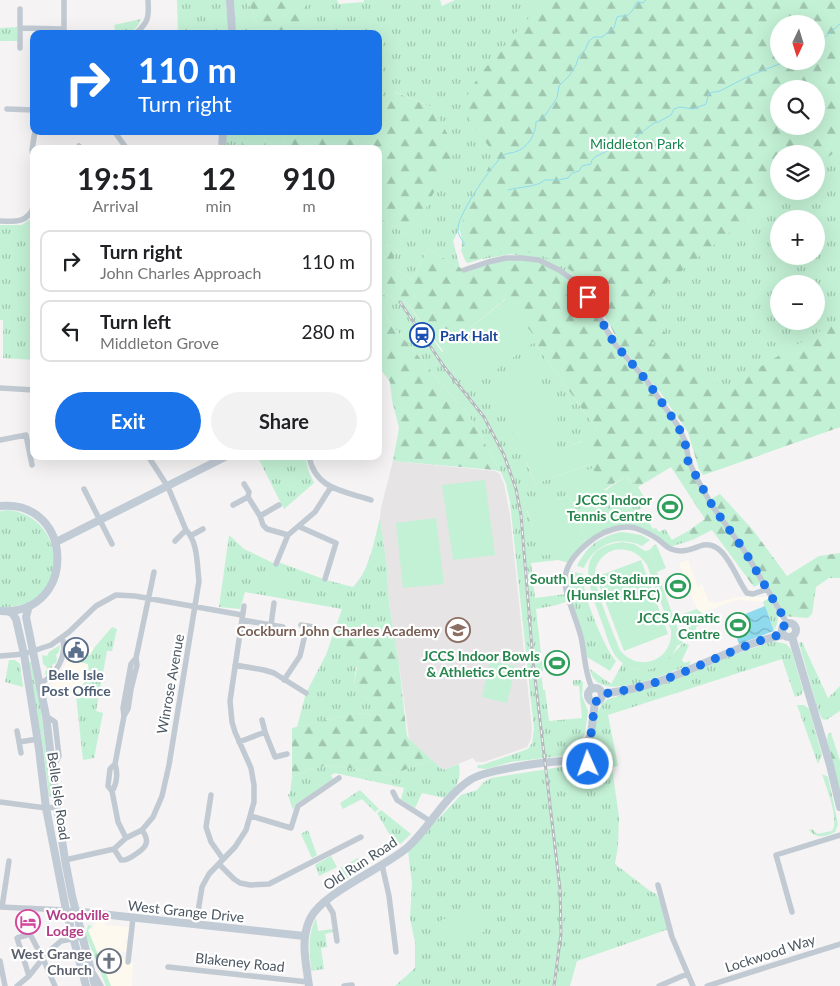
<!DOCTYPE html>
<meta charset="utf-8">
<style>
body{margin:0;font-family:Lato,sans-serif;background:#f2f2f2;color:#202124;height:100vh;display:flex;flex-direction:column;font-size:19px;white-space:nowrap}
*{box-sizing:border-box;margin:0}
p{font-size:16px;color:#757577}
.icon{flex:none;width:28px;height:28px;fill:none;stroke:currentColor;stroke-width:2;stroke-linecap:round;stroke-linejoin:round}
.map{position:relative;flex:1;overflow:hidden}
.sheet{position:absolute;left:30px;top:145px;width:352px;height:315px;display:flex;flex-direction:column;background:#fff;border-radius:10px;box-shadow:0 5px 20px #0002}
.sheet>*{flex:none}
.top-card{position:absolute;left:30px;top:30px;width:352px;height:105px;border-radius:10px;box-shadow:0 5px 20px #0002;background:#1a73e8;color:#fff;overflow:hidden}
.needle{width:32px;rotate:184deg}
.controls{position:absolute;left:770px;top:15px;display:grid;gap:10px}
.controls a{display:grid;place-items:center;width:55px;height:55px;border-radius:50%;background:#fff;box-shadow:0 5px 20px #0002;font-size:25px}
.pin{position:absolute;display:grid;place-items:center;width:42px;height:42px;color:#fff;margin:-21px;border-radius:10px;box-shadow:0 2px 8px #0006}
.me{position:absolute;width:55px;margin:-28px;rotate:358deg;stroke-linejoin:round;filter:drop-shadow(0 0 4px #0008)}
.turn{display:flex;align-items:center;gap:18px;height:105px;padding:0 25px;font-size:22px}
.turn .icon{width:65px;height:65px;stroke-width:2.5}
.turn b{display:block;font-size:35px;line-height:42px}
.eta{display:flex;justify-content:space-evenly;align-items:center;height:85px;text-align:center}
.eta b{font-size:30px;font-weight:700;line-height:35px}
.button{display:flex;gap:10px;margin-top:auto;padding:10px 25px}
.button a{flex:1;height:58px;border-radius:30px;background:#1a73e8;color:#fff;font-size:20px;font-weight:700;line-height:58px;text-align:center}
.button a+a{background:#f2f2f2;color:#202124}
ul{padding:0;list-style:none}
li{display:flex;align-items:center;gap:15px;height:62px;margin:0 10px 8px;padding:0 15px;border:2px solid #e0e0e0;border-radius:10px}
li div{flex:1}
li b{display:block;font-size:19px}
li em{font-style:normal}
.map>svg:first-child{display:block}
.commercial{fill:#fdf9ef}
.education{fill:#e6e4e5}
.grass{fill:url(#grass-tufts);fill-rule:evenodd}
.forest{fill:url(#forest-firs);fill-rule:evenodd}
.garden{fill:#c3f1d5;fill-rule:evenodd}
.water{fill:url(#water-waves)}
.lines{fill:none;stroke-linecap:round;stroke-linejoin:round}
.stream{stroke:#90daee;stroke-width:1}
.street{stroke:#c1cad2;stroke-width:5.5}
.secondary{stroke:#c1cbd6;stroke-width:8}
.rail-casing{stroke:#b5b8bd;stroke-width:3}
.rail{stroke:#fff;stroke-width:1;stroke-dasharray:4;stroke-linecap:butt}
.route{stroke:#1a73e8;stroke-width:9;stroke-dasharray:0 16.2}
.labels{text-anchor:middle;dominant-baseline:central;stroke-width:4.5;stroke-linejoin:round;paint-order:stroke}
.park-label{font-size:14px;fill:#17864f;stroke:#fff}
.transit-label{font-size:14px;font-weight:bold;fill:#164399;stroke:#fff;text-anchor:start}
.leisure-label{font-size:14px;font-weight:bold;fill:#27864d;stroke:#fff;text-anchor:end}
.education-label{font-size:14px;font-weight:bold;fill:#785e54;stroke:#fff;text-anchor:end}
.service-label{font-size:14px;font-weight:bold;fill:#4e5e75;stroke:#fff}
.street-label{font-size:14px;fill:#4a5661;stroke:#fff}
.hotel-label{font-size:14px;font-weight:bold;fill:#b23c85;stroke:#fff;text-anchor:start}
.worship-label{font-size:14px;font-weight:bold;fill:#5b616d;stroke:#fff;text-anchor:end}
</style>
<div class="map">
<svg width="840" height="986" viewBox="0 0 840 986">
<defs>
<pattern id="grass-tufts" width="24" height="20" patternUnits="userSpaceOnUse" patternTransform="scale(1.25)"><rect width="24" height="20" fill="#c3f1d5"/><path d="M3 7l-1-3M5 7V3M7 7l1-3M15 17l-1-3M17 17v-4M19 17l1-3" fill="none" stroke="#a0c6b0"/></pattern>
<pattern id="forest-firs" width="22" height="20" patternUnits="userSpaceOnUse" patternTransform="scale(1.25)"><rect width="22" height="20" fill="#c3f1d5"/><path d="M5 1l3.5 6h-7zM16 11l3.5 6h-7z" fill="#a0c6b0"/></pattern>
<pattern id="water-waves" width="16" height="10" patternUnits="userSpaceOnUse" patternTransform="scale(1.25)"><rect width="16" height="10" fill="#90daee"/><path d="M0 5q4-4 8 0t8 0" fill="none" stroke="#78b4c4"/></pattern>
</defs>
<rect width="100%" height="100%" fill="#f5f3f3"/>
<path class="commercial" d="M688,560L698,587L703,585L708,600L716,603L737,597H771L763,602L740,600L733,601L702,613L697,609L690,593L693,592L688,579H685L679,563Z
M71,637L77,641L94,648L90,655L68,656Z
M68,659L88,664L89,674L76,696L51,689L47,690L61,673Z
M95,920L105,921V925L129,927L128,938L125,941V944L127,946L126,952H122L121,956L126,959V962H133L132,986H111L88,930L94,927Z"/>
<path class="education" d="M393,461L495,471L500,474L504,484L510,515L532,729L531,739L527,747L484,762H476L473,758L443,770L409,739L398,657L389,604L387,568L380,518L381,508Z"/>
<path class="grass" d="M177,0H226L228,34H178Z
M234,0H247L262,34H235Z
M307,0H337L339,4L364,2V0H440L442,6L455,0H840V427L703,475L699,469L688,432L661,393L618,342L609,322L596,302L571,274L539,260L511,254L483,259L461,252L468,211L453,241L460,268L428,249L412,280L390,265L397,251L379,239V217L411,237L436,117L432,107L395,92L379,102V34H307ZM779,24H816V61H779ZM779,89H816V126H779ZM779,154H816V191H779ZM779,219H816V256H779ZM779,284H816V321H779Z
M141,19C136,32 129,34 116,34L114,25Z
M17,27V41H0V28Z
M226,131H241L242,149H226Z
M263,131H282L286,149H266Z
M34,217V360L3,358V320H0V225H22Z
M379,293L395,299H404L442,352L506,299L537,340L534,342L598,431L602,490H606L621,513L642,499L626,476L638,487L648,504L637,511L644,520L647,519L653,529L656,528L659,532L665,529L672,540L688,531L692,540L667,548L660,541L633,528L604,531L570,563L558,560L531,563L535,598L566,594L568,601L557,605L536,609L543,671H541L543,690H545L549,721L582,718L579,686H573V680H581L583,683L582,696L588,711L585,733L580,746L573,753L569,755L511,762L487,769L477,768L478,765H482L528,749L532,743L534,729L510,502L506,484L501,472L469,416L392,325L379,302ZM582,441L591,464L535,484L526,462ZM569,495L586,540L544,555L527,511Z
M257,456H305L309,472L314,483L284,509Z
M8,510C58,515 72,581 27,603C20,606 11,606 4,608L0,607V511Z
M380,518L387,568L389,604L398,657L387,621L375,625L369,634L359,640L354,685L384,716L356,713L297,727L306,693L326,655L342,609L245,592L240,609L219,607L229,535L244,549L275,564L278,562L326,580L353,587C370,570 374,540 380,518Z
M622,532L641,535L650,540L642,546C618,535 595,544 584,568L577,566C587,546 600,536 622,532Z
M656,544L666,568L657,572L649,550Z
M570,571L583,574C580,590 605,650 616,661L610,671L587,657L568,590L567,581Z
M769,598C776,608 782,619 774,630L763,602Z
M697,609L702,613L706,620L696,627L695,634L691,635L683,614Z
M112,627L117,629L112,651H107L96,711L103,713L94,758L83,760L76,696L89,674L88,664L68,659V656L90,655L94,648Z
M773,641L786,644L791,649L803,690L801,695L795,697L782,659L608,715L618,766L612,768L619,817L618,846L615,864L650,891L656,894L664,909L669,929L577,961L570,986H395L415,968V942L410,919L412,883L408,851L461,795L477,790L484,782L491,778L561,767L582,771L590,769L593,766L595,759L591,748L598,711L602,704L608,699L674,680L728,657Z
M802,642L828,698L840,686V711L826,720L822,719L818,710L799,643Z
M683,643L689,645L682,660L684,663L691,661L689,665C667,673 596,707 590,669L611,684L623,663C648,681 667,661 683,643Z
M60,645L59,652L56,655L57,659L56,663L52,665V669L46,676L45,672L48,668L43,664L42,655L47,656L49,652Z
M9,660H15L20,664L23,687L5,682Z
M29,662H34L53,797L49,796L43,748Z
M797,705H804L809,709L822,755L818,764Z
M431,759L443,770L459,764C461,782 457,786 444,798L422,793L415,808L401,799L404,788L335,773L331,775L333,779L296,804L293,810L288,795L290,793L292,777L314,768L330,765L392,775Z
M822,774L828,777L838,824L835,832C826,837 816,839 809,830L812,829L817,834L832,831C840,820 826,787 822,774Z
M360,790L379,809L375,812L362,799L343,809L340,803Z
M381,810L411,834L397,847L377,813Z
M308,830L317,855L312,858L301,834Z
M331,856L337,867L319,876L315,865Z
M358,858L364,869L347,879L340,868Z
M316,918L318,931L332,929L333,932L325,934L327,947L321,948L324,969L311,971C310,952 307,935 316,918Z
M88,925L92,926L88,930L111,986H106L86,936V933Z"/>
<path class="forest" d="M247,0H307V34H262Z
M541,0H840V149L816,165V154H779V191H782L651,295L649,301L670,343L648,342L725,388L840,319V427L703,475L699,469L688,432L661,393L623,348L678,426L689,461L709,500L720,494L753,530L787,576L819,556L840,553V578H829L816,587L812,614L808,618L783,616L763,582L754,587L712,530L692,540L688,531L705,519L671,467L638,487L626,476L602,491L584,440L598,431L534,342L537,340L505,299L443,351L404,299H395L379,293V239L397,251L390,265L412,280L428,249L464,270L506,258L539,260L572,279L617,340C612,327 604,315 596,303C592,297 589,289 584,283C568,263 537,251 512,251C495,251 483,260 467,263C457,248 466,244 459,229L495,154C485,141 470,125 466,109C460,83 529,26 541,0ZM779,24H816V61H779ZM779,89H816V126H779Z
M394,92L432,107L456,149L411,237L379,217V149H286L282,131H379V102Z
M241,131H263L266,149H242Z
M379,302L392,325L469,416L501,472L495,470L393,461L399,428L392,400L390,382L379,367Z
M387,621L398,657L407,736L409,739L431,759L392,775L330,765L314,768L292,777V728L356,713L383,716L354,685L357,667L349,663L345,654L347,640C361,640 368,637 375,625Z
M831,733L840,761V791L827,740L828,734Z"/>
<path class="garden" d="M506,299L537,340L470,389L443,351Z
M534,364L564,434L521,452L491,382Z
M583,441L591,464L535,484L526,461Z
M593,468L611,520L589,528L569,476Z
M626,476L642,499L621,513L606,490Z
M485,480L495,555L453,560L442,485Z
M569,495L586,540L543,556L527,510Z
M436,518L444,584L403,588L396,523Z
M622,542L634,544L645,551L649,550L683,643L677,646C667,670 637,679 618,659C609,649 606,632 601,620C590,589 571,548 622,542ZM614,550C629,548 638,552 647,565L671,630C674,660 638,674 620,650C614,634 593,587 595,572C596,562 604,553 614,550Z
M641,560L668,634L624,651L596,577Z
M257,574L288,577L286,594L255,590Z
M490,661L516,666L507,703L482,697Z
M480,909L485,930L483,932L443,942L440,923L441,920Z"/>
<path class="water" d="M765,606L774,631L739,644L730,620Z"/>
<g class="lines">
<path class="stream" d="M816,45L840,24
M508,190C521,186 535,188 545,180H558L568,178L572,173L579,171L582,166L591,164L592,160L595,157L617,146L625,148L629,147L637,136L654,123L658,122L671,115L674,109L680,107L693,109L706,104L709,93L720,91L749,76L787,61
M465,244C461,239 457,233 458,227C460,212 492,164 504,155C507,153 512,153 515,152C528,148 536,134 536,122L544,117L550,108L557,98L559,86L569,76L576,65L579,56L585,50L589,41L594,37H602L614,28L617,17L620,16H627L632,11L637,2L643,3L646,0"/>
<path class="street" d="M20,28L63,29
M64,34V0
M135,34C149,22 149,17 148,0
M20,48V9
M7,109L34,110
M114,131L127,149
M77,149L79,146
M34,161L32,150L35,131
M0,221C15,222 28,223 34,206
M464,270L488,262L506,258H521L539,260L559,270L572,279L593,306L614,343L647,381L678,426L685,441L689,461L696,477L713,507L744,550L787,623
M0,388L34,390
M0,440L26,435L32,465
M309,456C315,490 345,491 371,500
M244,484L249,492L248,497L260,516L263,525L267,529L288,535
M84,489L112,544
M233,505L248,497
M260,516L279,505
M300,527L336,543L325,579
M192,535L203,529
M175,541L186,530
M276,564L288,535L315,512L331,487
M242,620L283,627
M271,625L274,603
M301,625L314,627
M0,656L24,654L51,645L69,632L96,606L116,595L135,596L242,615
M235,665L264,670L274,673L306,693
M284,680L300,656L307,626
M40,683C56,677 68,654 62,637
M592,688C584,671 585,654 581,637C569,592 546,572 596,537C607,530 622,525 635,528C644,531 652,535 659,540C663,543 666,547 671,549C681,553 690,550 700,546C725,537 735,578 747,593L753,594L767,589
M46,716L55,722L59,756L53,768
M124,716L123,708L131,664L136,658
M262,720L265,732
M17,731L21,753
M19,742L38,739
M239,742L265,732L275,757L287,754
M115,764L110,769L108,786L112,791L118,822L126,838
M112,791C117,784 118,772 115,764L124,716L128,709L131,689L137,665L136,658L154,572
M393,792L397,800L430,821
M211,795L206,827L211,842L223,859
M0,802L46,808L57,807
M251,816L291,828L298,806L339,778
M114,849L121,860C127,861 131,857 136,854C147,847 150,841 142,830
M65,860L114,849L126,838L142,830L153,817L162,796L169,765L199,581C197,565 198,542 186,530L168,487L148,456
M219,864L234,879L240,883L250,885L269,884L361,837
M382,865L389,896L396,952
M658,885L672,937L693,986
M325,900L333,913L337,941
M0,907L66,910
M2,907L9,861
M792,912L776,855L840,835
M196,924L202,887L209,874L235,847L246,830L254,802V785L251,768L235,732L232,722L230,701L244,606
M0,961L5,986
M128,962L133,918
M168,967L308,982
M94,974L101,986
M29,976L17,938L30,934L45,963L55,986
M17,986L29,976L47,953L61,941L82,937
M344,986L352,985
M659,986L687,974
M707,986L840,944"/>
<path class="secondary" d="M230,0L232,34
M222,149L223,131
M0,506C75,499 78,616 0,611
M56,542L227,456
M29,606L26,617L46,716L57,807L65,860L72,896L95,986
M9,612L12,613L16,619L24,654L39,749L46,808L66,910L86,986
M782 630a7 7 0 1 1 14 0a7 7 0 1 1-14 0Z
M792,637L830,765L840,807
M588 695a7 7 0 1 1 14 0a7 7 0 1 1-14 0Z
M602,694C624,691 645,687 666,679C704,665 743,643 783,635
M584,751L591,734L595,702
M577 759a7 7 0 1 1 14 0a7 7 0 1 1-14 0Z
M73,911L304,936
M309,986C306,963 300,940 310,919C322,893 384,868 408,847C430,827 444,797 470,780C484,770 544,762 563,761C568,761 573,762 578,763"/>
<defs>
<path id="rail" d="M400,302L445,368L484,417L504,455L516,489L521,515L533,661L560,889L561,934L554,986"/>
</defs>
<use href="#rail" class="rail-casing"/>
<use href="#rail" class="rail"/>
</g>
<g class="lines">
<path class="route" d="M588,297L614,343L647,381L678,426L685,442L688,461L702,487L713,507L744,550L787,623L782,628L783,634C742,644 703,666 663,680C643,687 623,691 602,694L601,699L595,702L591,734L584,752L588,753L591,757L588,764"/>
</g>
<defs>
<symbol id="station-ring" viewBox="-11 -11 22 22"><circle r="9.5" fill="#fff" stroke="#1a4fb4" stroke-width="1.5"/><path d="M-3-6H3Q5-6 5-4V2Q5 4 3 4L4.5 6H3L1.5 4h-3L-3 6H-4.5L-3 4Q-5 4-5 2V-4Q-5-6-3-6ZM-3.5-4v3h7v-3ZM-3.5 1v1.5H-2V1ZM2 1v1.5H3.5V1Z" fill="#1a4fb4"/></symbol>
<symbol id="stadium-ring" viewBox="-11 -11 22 22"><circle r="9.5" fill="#fff" stroke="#2e9e5b" stroke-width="1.5"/><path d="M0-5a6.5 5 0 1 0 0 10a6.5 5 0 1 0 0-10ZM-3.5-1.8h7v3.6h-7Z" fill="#2e9e5b"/></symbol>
<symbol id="school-ring" viewBox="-11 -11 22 22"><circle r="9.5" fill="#fff" stroke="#8d6e63" stroke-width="1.5"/><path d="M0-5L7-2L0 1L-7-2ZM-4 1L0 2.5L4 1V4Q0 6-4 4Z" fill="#8d6e63"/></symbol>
<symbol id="civic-ring" viewBox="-11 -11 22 22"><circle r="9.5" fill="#fff" stroke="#5c6f8a" stroke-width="1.5"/><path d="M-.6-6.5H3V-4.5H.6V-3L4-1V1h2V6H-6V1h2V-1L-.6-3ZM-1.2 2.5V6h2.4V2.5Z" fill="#5c6f8a"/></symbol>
<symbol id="hotel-ring" viewBox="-11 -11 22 22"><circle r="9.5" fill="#fff" stroke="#d1479c" stroke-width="1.5"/><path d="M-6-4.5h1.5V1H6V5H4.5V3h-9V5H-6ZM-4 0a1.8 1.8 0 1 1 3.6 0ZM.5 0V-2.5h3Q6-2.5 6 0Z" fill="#d1479c"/></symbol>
<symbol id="church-ring" viewBox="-11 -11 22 22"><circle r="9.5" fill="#fff" stroke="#6b7280" stroke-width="1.5"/><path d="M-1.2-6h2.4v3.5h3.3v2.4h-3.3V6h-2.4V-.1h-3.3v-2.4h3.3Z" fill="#6b7280"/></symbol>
</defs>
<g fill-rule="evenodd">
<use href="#station-ring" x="408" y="321" width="28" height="28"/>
<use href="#stadium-ring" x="656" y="493" width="28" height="28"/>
<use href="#stadium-ring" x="664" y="572" width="28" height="28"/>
<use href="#stadium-ring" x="724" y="611" width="28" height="28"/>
<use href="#school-ring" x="444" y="616" width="28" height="28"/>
<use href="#civic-ring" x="62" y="636" width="28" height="28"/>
<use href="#stadium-ring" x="543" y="649" width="28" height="28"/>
<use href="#hotel-ring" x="14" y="908" width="28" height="28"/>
<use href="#church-ring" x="95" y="947" width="28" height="28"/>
</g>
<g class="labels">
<g class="park-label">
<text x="637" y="143">Middleton Park</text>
</g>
<g class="transit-label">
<text x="440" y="335">Park Halt</text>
</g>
<g class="leisure-label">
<text x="652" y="499">JCCS Indoor<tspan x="652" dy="16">Tennis Centre</tspan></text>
<text x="660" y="578">South Leeds Stadium<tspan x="660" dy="16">(Hunslet RLFC)</tspan></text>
<text x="720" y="617">JCCS Aquatic<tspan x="720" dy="16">Centre</tspan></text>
<text x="540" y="655">JCCS Indoor Bowls<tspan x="540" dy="16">&amp; Athletics Centre</tspan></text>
</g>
<g class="education-label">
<text x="440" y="630">Cockburn John Charles Academy</text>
</g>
<g class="service-label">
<text x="76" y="674">Belle Isle<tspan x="76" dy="16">Post Office</tspan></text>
</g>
<g class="street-label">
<text transform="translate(170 684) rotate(-80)">Winrose Avenue</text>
<text transform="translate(59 796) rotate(82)">Belle Isle Road</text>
<text transform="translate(360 863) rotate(-33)">Old Run Road</text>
<text transform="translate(186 911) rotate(6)">West Grange Drive</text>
<text transform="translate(770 953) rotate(-18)">Lockwood Way</text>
<text transform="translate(240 962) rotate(6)">Blakeney Road</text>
</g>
<g class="hotel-label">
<text x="46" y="914">Woodville<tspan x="46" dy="16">Lodge</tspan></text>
</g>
<g class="worship-label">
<text x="92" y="953">West Grange<tspan x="92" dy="16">Church</tspan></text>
</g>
</g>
</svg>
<div class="controls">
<a><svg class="needle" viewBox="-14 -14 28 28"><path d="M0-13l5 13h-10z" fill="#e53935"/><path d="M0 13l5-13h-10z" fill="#757577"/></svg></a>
<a><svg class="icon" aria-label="search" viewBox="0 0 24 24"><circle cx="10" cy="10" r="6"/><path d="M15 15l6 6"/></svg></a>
<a><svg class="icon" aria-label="layers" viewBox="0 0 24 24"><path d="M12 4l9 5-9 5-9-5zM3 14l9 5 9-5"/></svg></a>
<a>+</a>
<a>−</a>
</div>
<div class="pin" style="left:588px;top:297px;background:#d93025"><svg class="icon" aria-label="arrive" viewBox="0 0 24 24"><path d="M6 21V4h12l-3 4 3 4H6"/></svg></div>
<svg class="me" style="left:588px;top:764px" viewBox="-20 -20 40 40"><circle r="17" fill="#1a73e8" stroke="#fff" stroke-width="3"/><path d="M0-11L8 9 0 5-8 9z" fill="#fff"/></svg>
<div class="top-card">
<div class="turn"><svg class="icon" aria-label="right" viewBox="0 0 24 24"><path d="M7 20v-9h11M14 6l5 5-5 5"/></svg><div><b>110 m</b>Turn right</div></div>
</div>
<section class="sheet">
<div class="eta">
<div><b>19:51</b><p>Arrival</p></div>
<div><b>12</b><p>min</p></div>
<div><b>910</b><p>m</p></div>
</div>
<ul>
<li><svg class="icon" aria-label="right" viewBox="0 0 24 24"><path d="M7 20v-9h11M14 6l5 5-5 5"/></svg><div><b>Turn right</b><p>John Charles Approach</p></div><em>110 m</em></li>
<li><svg class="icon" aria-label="left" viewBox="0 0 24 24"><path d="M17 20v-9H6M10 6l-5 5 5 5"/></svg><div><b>Turn left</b><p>Middleton Grove</p></div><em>280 m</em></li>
</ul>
<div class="button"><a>Exit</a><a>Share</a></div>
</section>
</div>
